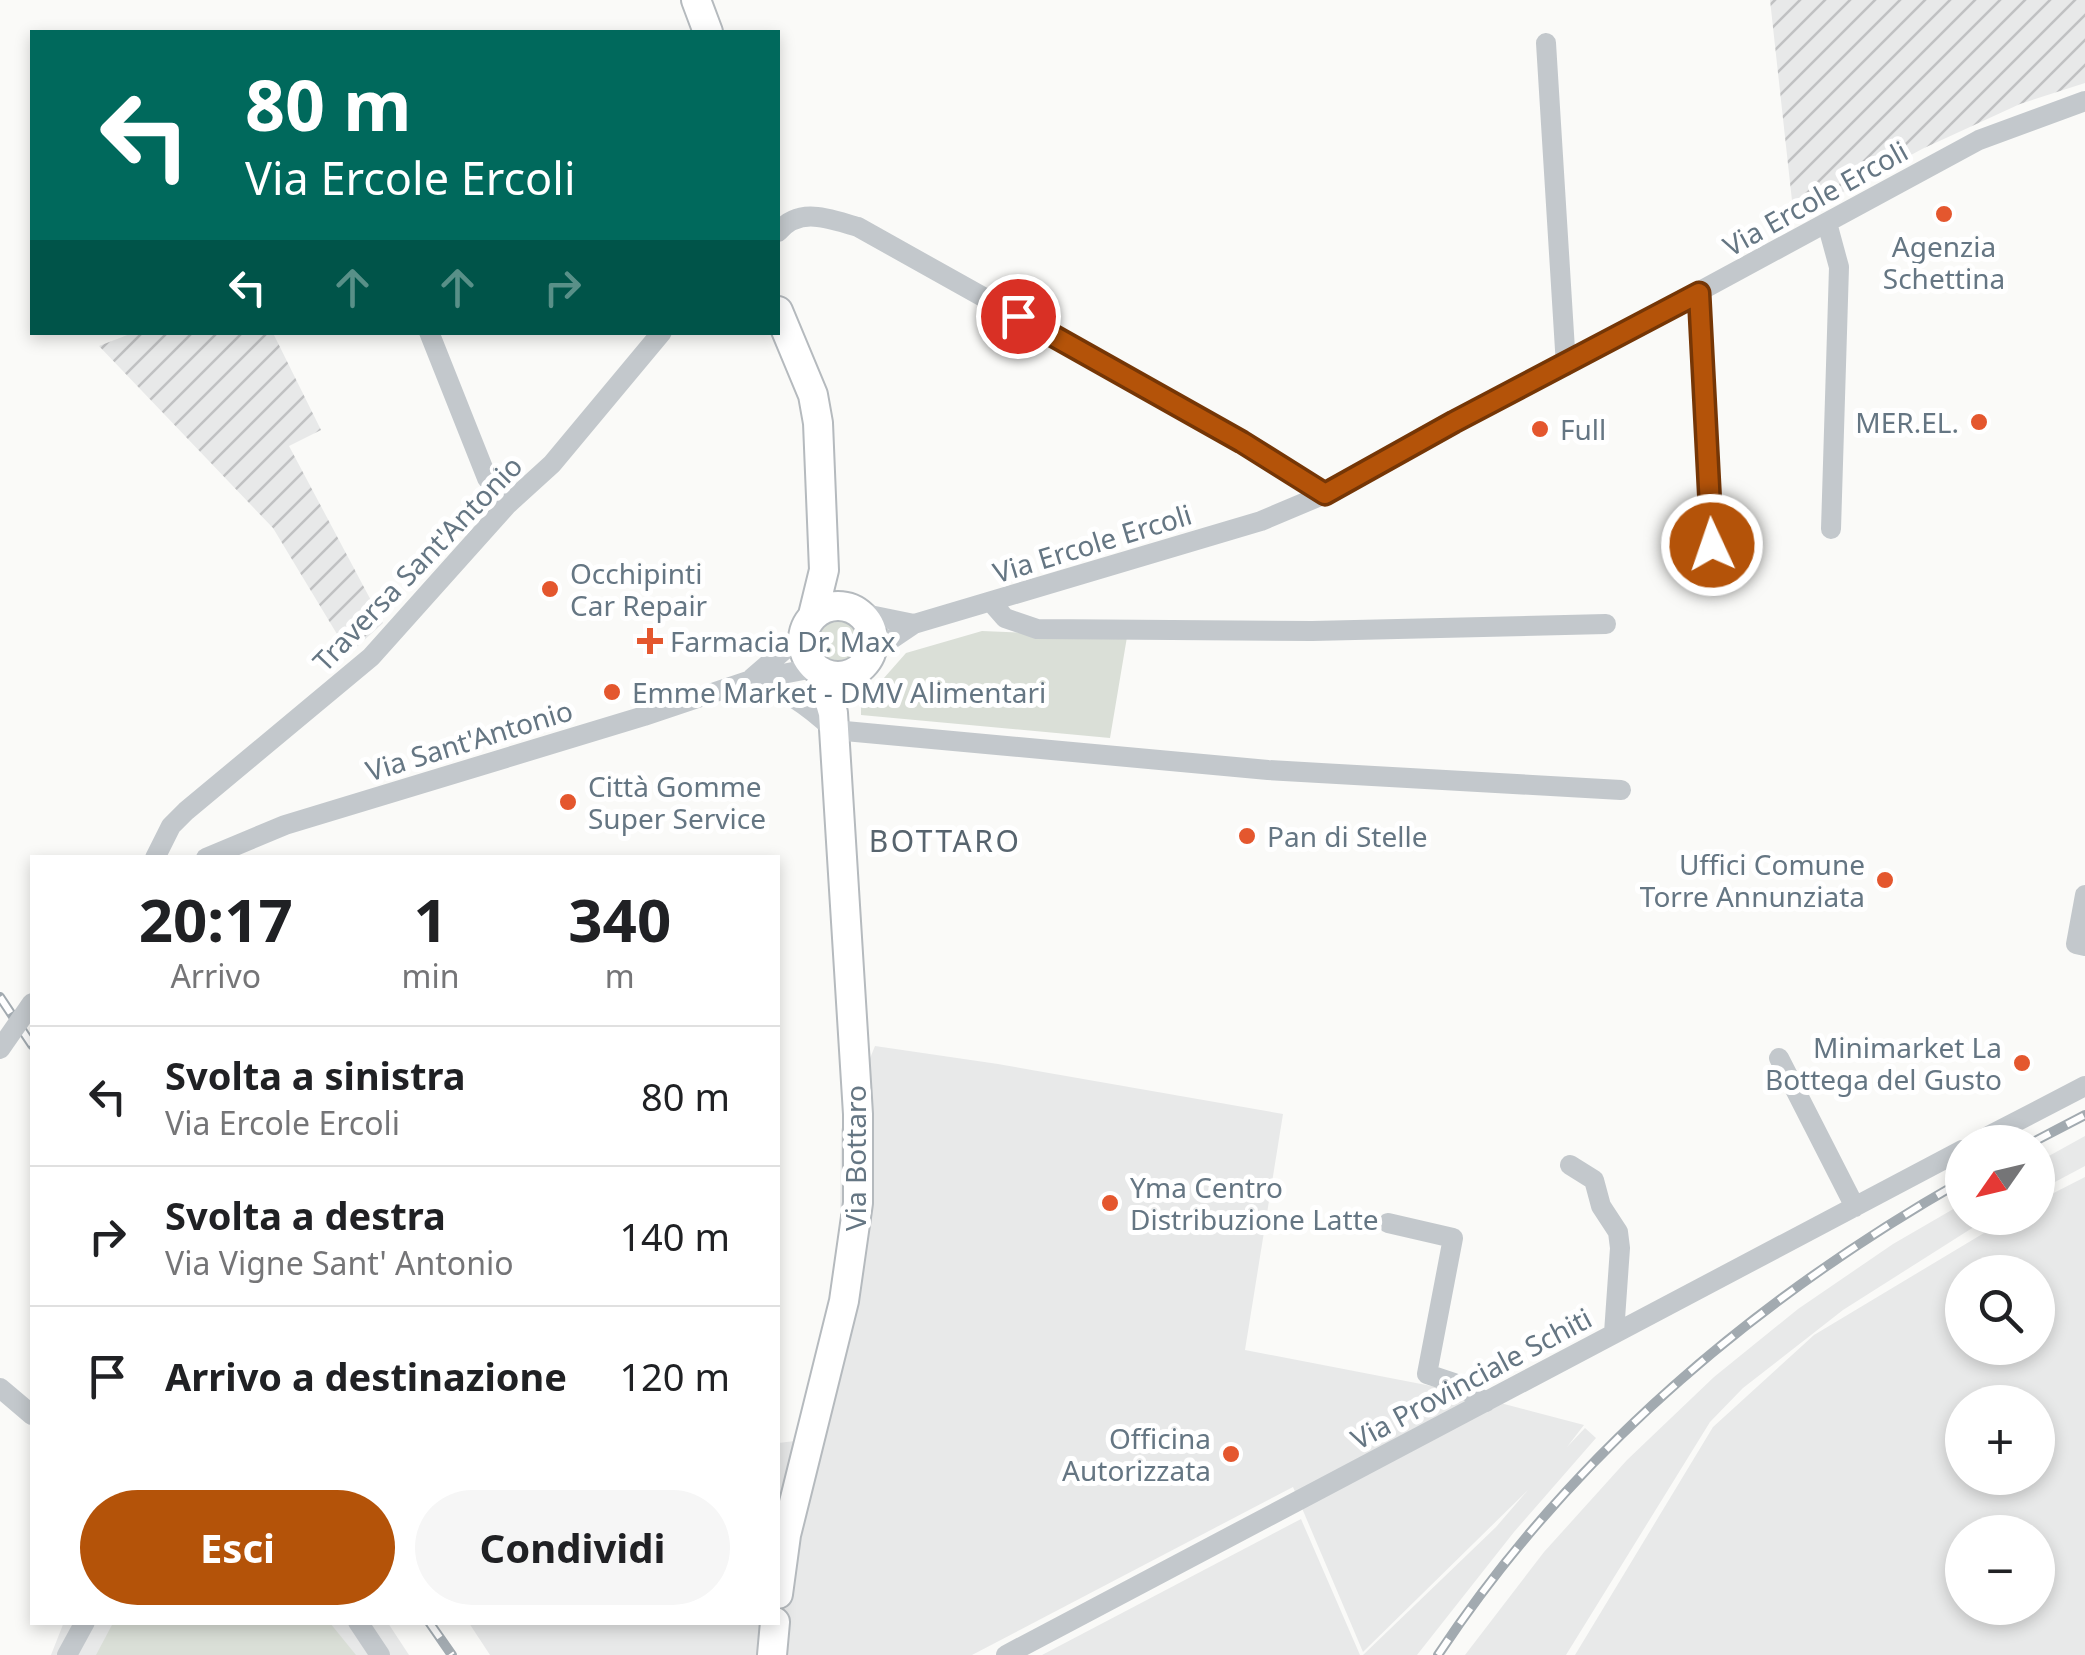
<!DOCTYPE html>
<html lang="it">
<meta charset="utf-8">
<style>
body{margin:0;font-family:"Noto Sans",sans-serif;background:#f6f6f6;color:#202124;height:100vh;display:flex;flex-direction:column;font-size:38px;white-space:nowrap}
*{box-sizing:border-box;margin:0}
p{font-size:32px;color:#757577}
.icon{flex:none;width:55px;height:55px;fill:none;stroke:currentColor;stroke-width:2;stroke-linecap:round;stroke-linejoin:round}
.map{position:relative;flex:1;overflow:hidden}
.side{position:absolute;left:30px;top:855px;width:750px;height:770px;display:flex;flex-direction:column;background:#fff;border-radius:0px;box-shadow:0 5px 15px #0003}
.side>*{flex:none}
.top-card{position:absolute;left:30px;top:30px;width:750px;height:305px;border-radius:0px;box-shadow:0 5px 15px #0003;background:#00695c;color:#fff;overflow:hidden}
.needle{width:65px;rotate:236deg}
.buttons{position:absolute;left:1945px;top:1125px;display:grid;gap:20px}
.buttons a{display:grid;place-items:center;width:110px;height:110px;border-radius:50%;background:#fff;box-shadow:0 5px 15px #0003;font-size:50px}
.pin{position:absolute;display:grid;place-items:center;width:85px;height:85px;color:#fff;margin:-42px;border:5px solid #fff;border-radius:50%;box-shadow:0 2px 10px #0007}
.me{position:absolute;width:110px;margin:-55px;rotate:357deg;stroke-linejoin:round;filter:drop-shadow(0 0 8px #0008)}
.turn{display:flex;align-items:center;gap:35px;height:210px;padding:0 50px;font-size:45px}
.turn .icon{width:130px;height:130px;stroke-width:2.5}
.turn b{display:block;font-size:70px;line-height:85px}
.lanes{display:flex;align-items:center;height:95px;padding:0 50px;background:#0003;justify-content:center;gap:50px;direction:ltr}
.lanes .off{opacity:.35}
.eta{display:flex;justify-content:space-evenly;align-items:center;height:170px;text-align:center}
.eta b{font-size:60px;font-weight:700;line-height:70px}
.action{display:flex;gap:20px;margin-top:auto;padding:20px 50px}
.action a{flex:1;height:115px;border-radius:60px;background:#b45309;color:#fff;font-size:40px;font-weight:700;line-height:115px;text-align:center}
.action a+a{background:#f6f6f6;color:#202124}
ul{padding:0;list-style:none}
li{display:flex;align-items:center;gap:30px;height:140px;padding:0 50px;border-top:2px solid #e0e0e0}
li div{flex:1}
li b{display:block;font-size:38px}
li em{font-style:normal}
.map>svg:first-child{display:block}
.built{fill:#e8e9e9;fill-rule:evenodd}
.industrial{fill:url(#industrial-furrows)}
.grass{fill:#dadfd7}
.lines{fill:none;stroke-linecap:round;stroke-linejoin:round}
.major-casing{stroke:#b5babe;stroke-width:32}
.minor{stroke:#c3c8cc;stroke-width:20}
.major{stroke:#fff;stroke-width:28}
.rail-casing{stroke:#a2aab0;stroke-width:10}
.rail{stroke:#fff;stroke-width:6;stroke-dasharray:19;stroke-linecap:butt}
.minor-bridge{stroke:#c3c8cc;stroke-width:20}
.route-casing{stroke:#753606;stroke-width:25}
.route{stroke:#b45309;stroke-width:18}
.poi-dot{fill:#e4572e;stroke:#fff;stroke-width:4}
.labels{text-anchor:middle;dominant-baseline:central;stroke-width:10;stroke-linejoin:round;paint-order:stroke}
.street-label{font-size:28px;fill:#657683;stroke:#fff}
.poi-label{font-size:28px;fill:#657683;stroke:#fff;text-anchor:start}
.neighbourhood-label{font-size:30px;letter-spacing:2.5px;fill:#57646e;stroke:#fff}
</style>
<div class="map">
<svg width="2085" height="1655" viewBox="0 0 2085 1655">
<defs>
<pattern id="industrial-furrows" width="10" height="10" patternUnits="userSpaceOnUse" patternTransform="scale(2.5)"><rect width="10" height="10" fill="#e8e9e9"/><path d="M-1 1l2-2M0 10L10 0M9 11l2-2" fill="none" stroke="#c0c1c2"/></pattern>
</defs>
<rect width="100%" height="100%" fill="#fafaf8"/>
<path class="built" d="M875,1046L998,1064L1283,1114L1245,1350L1447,1389L1584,1425L1567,1447L1585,1428L1596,1438L1514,1532L1417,1655H1363L1496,1527L1528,1490L1363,1652L1293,1487L972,1655H490L469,1623L778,1622V1443L795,1441L836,1271L840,1225L841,1130Z
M2085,1136V1166L2038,1191V1162Z
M2085,1177V1655H1575L1713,1427L1814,1335L2009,1218H2038V1201ZM2038,1272V1348H1962V1272ZM2038,1402V1478H1962V1402ZM2038,1532V1608H1962V1532Z
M1962,1204V1218H1988L1843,1310L1743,1388L1710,1422L1566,1655H1465L1544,1552L1627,1460L1714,1377L1798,1309L1893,1244Z
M1301,1519L1360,1655H1042Z
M64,1622L388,1623L409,1655H51Z"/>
<path class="industrial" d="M1770,0H2085V83L2020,104L1922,149L1794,219Z
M135,332L273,333L321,430L289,446L383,623L349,654L273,528L99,346Z"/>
<path class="grass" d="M817 641a20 20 0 1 1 40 0a20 20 0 1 1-40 0Z
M982,631L1127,637L1110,738L861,715V704L906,653Z
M113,1623H330L356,1655H96Z"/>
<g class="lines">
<defs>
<path id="major" d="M696,0L708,32
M778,311L813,395L818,423L824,570L813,615
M803 641a35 35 0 1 1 70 0a35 35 0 1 1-70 0Z
M778,1594L786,1535L844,1301L858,1203V1114L833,713L821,672
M772,1655L775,1622"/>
</defs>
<use href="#major" class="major-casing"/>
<path class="minor" d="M1546,43L1566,366
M1827,223L1839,267L1831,529
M778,232C800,206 829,219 858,227L1242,442L1325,494
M1699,293L1711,545
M429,332L487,478L507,505
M991,602L1005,618L1037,629L1312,631L1606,624
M860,613L914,624
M871,653L914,624L1261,521L1325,494L1979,140L2085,101
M752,678L803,634
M751,680C785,689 808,706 834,730L1268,770L1621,790
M155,858L171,826L186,811L371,657L507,505L552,464L662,332
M206,858L285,825L644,716L751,680L814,668
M2085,895L2076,944L2085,946
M1779,1058L1855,1207
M1977,1142L2085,1086
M1570,1165L1594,1180L1601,1206L1618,1232L1620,1248L1614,1333
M1388,1223L1453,1238L1427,1374L1454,1383L1486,1402
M0,1388L32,1415
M358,1622L380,1655
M67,1655L85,1622
M1006,1655L1962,1150"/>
<use href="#major" class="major"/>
<defs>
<path id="rail" d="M0,997L32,1045
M2033,1142L2085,1115
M429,1622L452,1655
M1438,1655C1571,1455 1755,1299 1962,1181"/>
</defs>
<use href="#rail" class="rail-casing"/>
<use href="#rail" class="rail"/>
<path class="minor-bridge" d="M0,1049L32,1003"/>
</g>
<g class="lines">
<defs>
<path id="route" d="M1018,316L1242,442L1325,494L1454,422L1699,293L1712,545"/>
</defs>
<use href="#route" class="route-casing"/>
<use href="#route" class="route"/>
</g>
<g class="poi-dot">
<circle cx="1944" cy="214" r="10"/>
<circle cx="1979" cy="422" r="10"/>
<circle cx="1540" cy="429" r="10"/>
<circle cx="550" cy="589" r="10"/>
<path d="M645 626h10v10h10v10h-10v10h-10v-10h-10v-10h10z"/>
<circle cx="612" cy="692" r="10"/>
<circle cx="568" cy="802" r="10"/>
<circle cx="1247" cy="836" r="10"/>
<circle cx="1885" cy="880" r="10"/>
<circle cx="2022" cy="1063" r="10"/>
<circle cx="1110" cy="1203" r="10"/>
<circle cx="1231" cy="1454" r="10"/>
</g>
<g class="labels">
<g class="street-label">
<text transform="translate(1815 198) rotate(-29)">Via Ercole Ercoli</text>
<text transform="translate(1092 543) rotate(-17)">Via Ercole Ercoli</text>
<text transform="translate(417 563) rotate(-46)">Traversa Sant'Antonio</text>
<text transform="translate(469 740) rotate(-17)">Via Sant'Antonio</text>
<text transform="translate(855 1158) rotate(-90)">Via Bottaro</text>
<text transform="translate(1471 1378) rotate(-28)">Via Provinciale Schiti</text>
</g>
<g class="poi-label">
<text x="1944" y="246" text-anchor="middle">Agenzia<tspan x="1944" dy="32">Schettina</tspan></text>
<text x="1959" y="422" text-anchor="end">MER.EL.</text>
<text x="1560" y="429">Full</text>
<text x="570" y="573">Occhipinti<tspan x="570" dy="32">Car Repair</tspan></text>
<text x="670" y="641">Farmacia Dr. Max</text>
<text x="632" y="692">Emme Market - DMV Alimentari</text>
<text x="588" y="786">Città Gomme<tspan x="588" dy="32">Super Service</tspan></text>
<text x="1267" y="836">Pan di Stelle</text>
<text x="1865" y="864" text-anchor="end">Uffici Comune<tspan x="1865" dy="32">Torre Annunziata</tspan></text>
<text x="2002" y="1047" text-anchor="end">Minimarket La<tspan x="2002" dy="32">Bottega del Gusto</tspan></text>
<text x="1130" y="1187">Yma Centro<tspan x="1130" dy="32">Distribuzione Latte</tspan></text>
<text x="1211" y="1438" text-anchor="end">Officina<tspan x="1211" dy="32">Autorizzata</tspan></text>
</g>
<g class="neighbourhood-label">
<text x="945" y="840">BOTTARO</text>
</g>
</g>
</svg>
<div class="buttons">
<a><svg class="needle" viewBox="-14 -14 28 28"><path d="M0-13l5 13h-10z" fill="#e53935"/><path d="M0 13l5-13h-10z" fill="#757577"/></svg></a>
<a><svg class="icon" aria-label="search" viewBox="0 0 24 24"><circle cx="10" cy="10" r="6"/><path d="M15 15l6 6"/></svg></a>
<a>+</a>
<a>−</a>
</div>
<div class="pin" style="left:1018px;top:316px;background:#d93025"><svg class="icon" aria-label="arrive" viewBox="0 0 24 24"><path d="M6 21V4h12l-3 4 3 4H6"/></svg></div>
<svg class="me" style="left:1712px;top:545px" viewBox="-20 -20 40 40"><circle r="17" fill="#b45309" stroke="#fff" stroke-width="3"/><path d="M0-11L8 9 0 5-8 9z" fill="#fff"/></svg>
<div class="top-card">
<div class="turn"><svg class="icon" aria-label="left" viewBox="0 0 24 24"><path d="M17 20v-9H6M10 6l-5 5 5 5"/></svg><div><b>80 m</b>Via Ercole Ercoli</div></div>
<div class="lanes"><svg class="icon" aria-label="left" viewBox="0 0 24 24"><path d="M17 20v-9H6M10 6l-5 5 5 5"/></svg><svg class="icon off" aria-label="ahead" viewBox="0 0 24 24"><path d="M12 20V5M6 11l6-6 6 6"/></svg><svg class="icon off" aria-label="ahead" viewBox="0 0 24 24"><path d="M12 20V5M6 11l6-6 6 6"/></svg><svg class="icon off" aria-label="right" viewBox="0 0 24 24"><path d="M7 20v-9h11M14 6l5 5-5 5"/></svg></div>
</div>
<section class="side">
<div class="eta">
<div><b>20:17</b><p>Arrivo</p></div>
<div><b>1</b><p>min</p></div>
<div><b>340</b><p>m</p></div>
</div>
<ul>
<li><svg class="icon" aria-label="left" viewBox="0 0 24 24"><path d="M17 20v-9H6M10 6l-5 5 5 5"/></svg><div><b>Svolta a sinistra</b><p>Via Ercole Ercoli</p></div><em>80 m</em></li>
<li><svg class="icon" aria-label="right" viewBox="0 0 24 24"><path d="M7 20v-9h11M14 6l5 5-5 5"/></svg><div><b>Svolta a destra</b><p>Via Vigne Sant' Antonio</p></div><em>140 m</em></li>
<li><svg class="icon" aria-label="arrive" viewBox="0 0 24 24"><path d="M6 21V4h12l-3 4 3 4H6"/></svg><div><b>Arrivo a destinazione</b></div><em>120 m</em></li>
</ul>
<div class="action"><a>Esci</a><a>Condividi</a></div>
</section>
</div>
